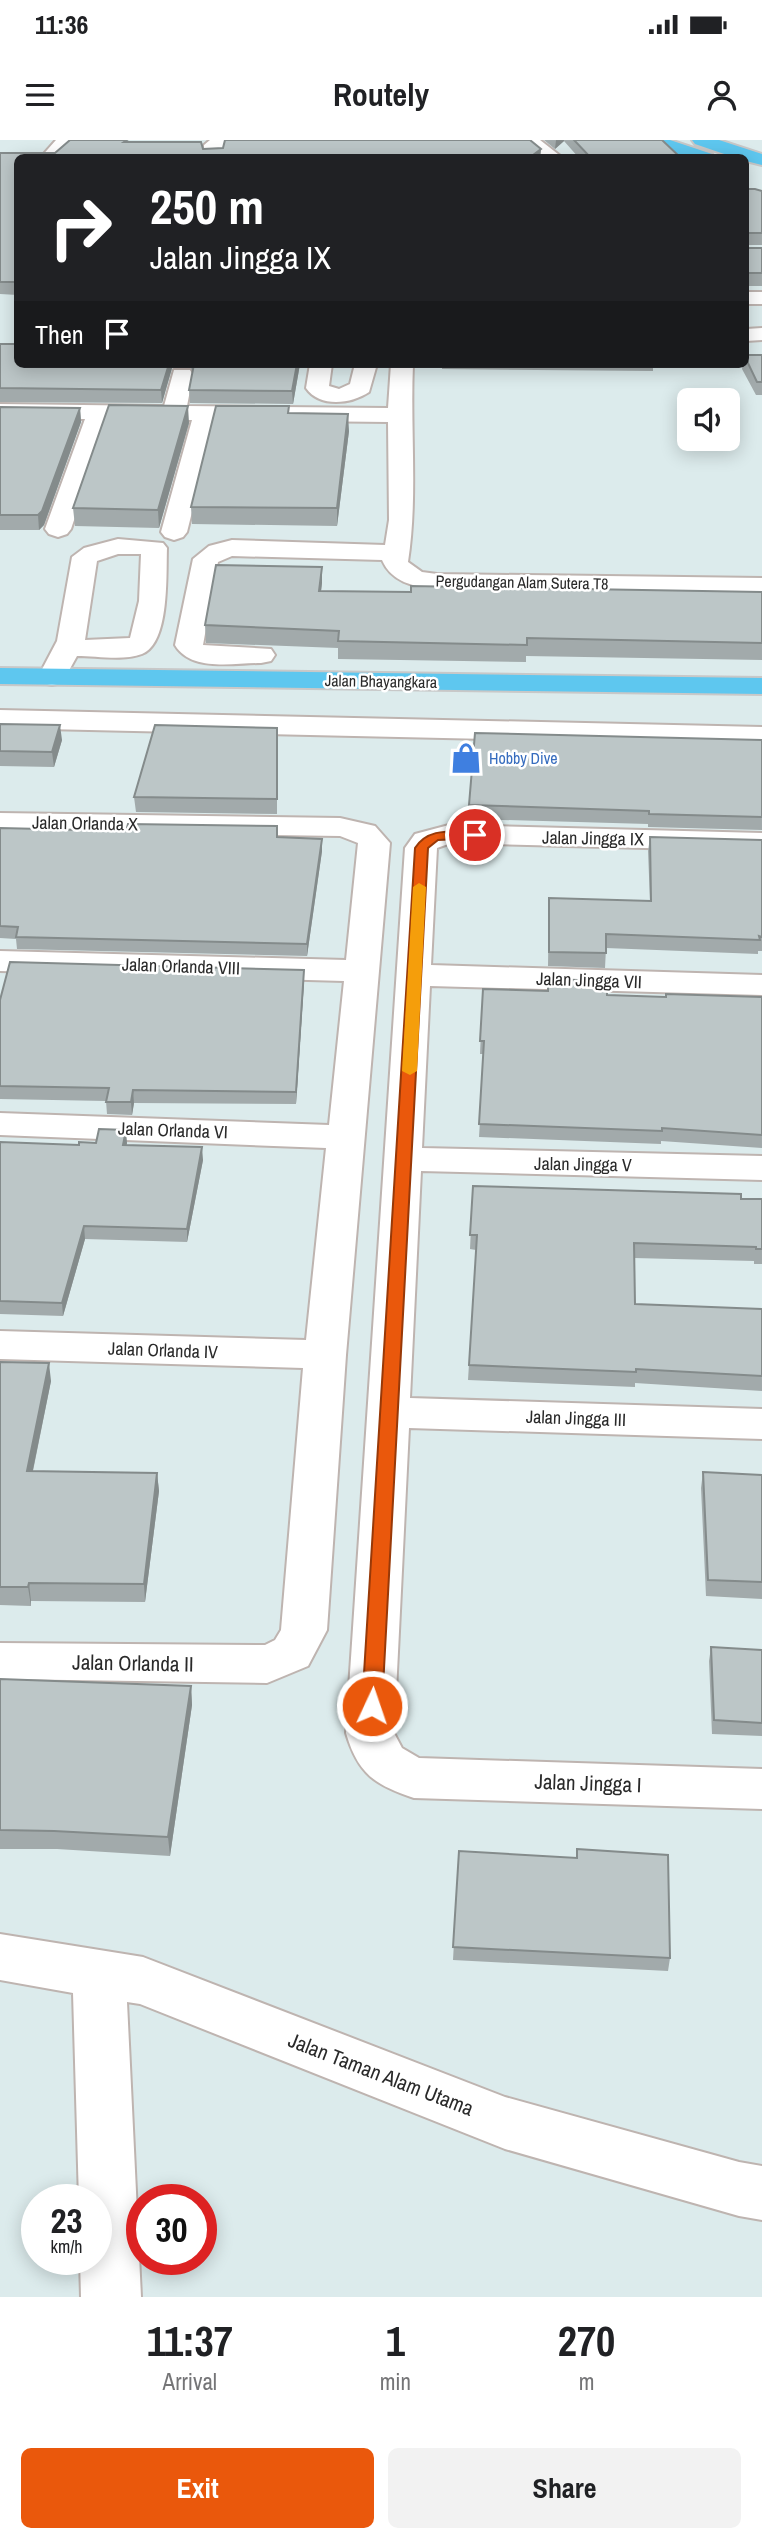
<!DOCTYPE html>
<style>
body{margin:0;font-family:"Archivo Narrow",sans-serif;background:#f2f2f2;color:#202124;height:100vh;display:flex;flex-direction:column;font-size:26px;white-space:nowrap}
*{box-sizing:border-box;margin:0}
p{font-size:23px;color:#757577}
.icon{flex:none;width:38px;height:38px;fill:none;stroke:currentColor;stroke-width:2;stroke-linecap:round;stroke-linejoin:round}
.map{position:relative;height:2157px;overflow:hidden}
.drawer{display:flex;flex-direction:column;background:#fff;flex:1}
.drawer>*{flex:none}
.banner{position:absolute;left:14px;top:14px;width:735px;height:214px;border-radius:10px;box-shadow:0 4px 18px #0003;background:#202124;color:#fff;overflow:hidden}
.buttons{position:absolute;left:677px;top:248px;display:grid;gap:14px}
.buttons a{display:grid;place-items:center;width:63px;height:63px;border-radius:10px;background:#fff;box-shadow:0 4px 18px #0003;font-size:35px}
.speed{position:absolute;left:21px;top:2044px;display:flex;gap:14px;font-size:35px;font-weight:700;text-align:center}
.speed>*{display:grid;place-content:center;width:91px;height:91px;border-radius:50%;background:#fff;box-shadow:0 4px 18px #0003;line-height:1}
.speed small{font-size:18px;font-weight:400}
.speed .limit{border:10px solid #d22;background:#fff;color:#111}
.pin{position:absolute;display:grid;place-items:center;width:60px;height:60px;color:#fff;margin:-30px;border:4px solid #fff;border-radius:50%;box-shadow:0 2px 7px #0007}
.me{position:absolute;width:77px;margin:-38px;rotate:3deg;stroke-linejoin:round;filter:drop-shadow(0 0 5px #0008)}
.turn{display:flex;align-items:center;gap:24px;height:147px;padding:0 21px;font-size:32px}
.turn .icon{width:91px;height:91px;stroke-width:2.5}
.turn b{display:block;font-size:49px;line-height:60px}
.then{display:flex;align-items:center;height:66px;padding:0 21px;background:#0003;gap:14px;font-size:26px}
.eta{display:flex;justify-content:space-evenly;align-items:center;height:119px;text-align:center}
.eta b{font-size:42px;font-weight:700;line-height:49px}
.cta{display:flex;gap:14px;margin-top:auto;padding:14px 21px}
.cta a{flex:1;height:80px;border-radius:10px;background:#ea580c;color:#fff;font-size:28px;font-weight:700;line-height:80px;text-align:center}
.cta a+a{background:#f2f2f2;color:#202124}
.status{display:flex;justify-content:space-between;align-items:center;height:49px;padding:0 35px;background:#fff;direction:ltr}
.status svg{height:19px;fill:currentColor}
header{display:flex;justify-content:space-between;align-items:center;height:91px;padding:0 21px;background:#fff;font-size:32px;font-weight:700}
.map>svg:first-child{display:block}
.lines{fill:none;stroke-linecap:round;stroke-linejoin:round}
.minor-casing{stroke:#beb4b0;stroke-width:4}
.major-casing{stroke:#c8c8c8;stroke-width:4}
.minor{fill:#fff;fill-rule:evenodd}
.major{fill:#5ec7ef;fill-rule:evenodd}
.wall{fill:#a2aaab}
.shaded-wall{fill:#848b8b}
.building{fill:#bcc6c7;stroke:#848b8b;stroke-width:2}
.route{fill:#ea580c;stroke:#983908;stroke-width:2}
.slow{fill:#f59e0b}
.labels{text-anchor:middle;dominant-baseline:central;stroke-width:5;stroke-linejoin:round;paint-order:stroke}
.far-street-label{font-size:16px;fill:#2a2a2a;stroke:#fff}
.far-shop-label{font-size:16px;fill:#366cbe;stroke:#fff;text-anchor:start}
.street-label{font-size:18px;fill:#2a2a2a;stroke:#fff}
.near-street-label{font-size:21px;fill:#2a2a2a;stroke:#fff}
</style>
<div class="status"><b>11:36</b><svg viewBox="0 0 49 12"><path d="M0 12V9h3v3zM5 12V6h3v6zM10 12V3h3v9zM15 12V0h3v12zM26 1h20v11H26zM47 4h2v5h-2z"/></svg></div>
<header><svg class="icon" aria-label="menu" viewBox="0 0 24 24"><path d="M4 6h16M4 12h16M4 18h16"/></svg>Routely<svg class="icon" aria-label="person" viewBox="0 0 24 24"><circle cx="12" cy="8" r="4"/><path d="M4 21q1-7 8-7t8 7"/></svg></header>
<div class="map">
<svg width="762" height="2157" viewBox="0 0 762 2157">
<rect width="100%" height="100%" fill="#dcebec"/>
<g class="lines">
<defs>
<path id="minor" d="M56,0H75L59,18H40Z
M210,0H369L360,5L223,7L222,18H204V5Z
M519,0H540L563,18H541Z
M746,152H762V164H746Z
M762,188V200L746,201V189Z
M310,224H332L329,246L339,249L350,244L355,224H377L369,252C351,264 320,268 306,248Z
M391,224H413C410,290 418,357 408,422L422,432L437,434L762,438V454L437,450C414,446 392,443 382,420L232,416L218,422L203,505L271,509L275,515L271,521L261,523C233,523 191,532 175,505L193,419L209,406L232,400L385,405L389,380L388,282L215,280L187,392L183,397L174,400L165,397L161,392L192,280L108,279L71,389L67,394L58,397L49,394L45,389L85,279L0,278V264L164,266L174,230H190L193,235L187,266L388,268Z
M118,399L163,403L167,408C166,434 170,503 142,514C124,521 96,516 77,516L62,543L52,545L42,543L38,537L57,501L72,417L84,408ZM118,414H141L139,461L130,498L85,500L97,421Z
M0,570L762,587V605L0,588Z
M0,673L340,678L375,686L390,703L346,1215L327,1490L308,1526L267,1543L0,1539V1503L265,1505L275,1500L281,1490L303,1228L0,1219V1191L306,1200L326,1008L0,995V973L329,985L344,841L0,831V811L346,820L358,703L340,696L0,691Z
M449,685L762,693V711L451,703L437,708L431,825L762,835V855L430,846L422,1008L762,1016V1040L421,1031L410,1258L762,1269V1299L409,1288L394,1593L402,1608L419,1618L762,1629V1669L414,1658C375,1645 358,1634 346,1593L405,708L415,694Z
M0,1794L143,1817L505,1957L739,2022L762,2026V2080L739,2076L505,2009L140,1864L127,1862L141,2157H81L80,2119H96V2060H79L73,1853L0,1840Z"/>
<path id="major" d="M644,0H670L712,14L715,18H687L647,4Z
M692,0H719L762,14V25L746,21V18H736L695,4Z
M0,528L762,538V554L0,544Z"/>
</defs>
<use href="#minor" class="minor-casing"/>
<use href="#major" class="major-casing"/>
<use href="#minor" class="minor"/>
<use href="#major" class="major"/>
</g>
<path class="wall" d="M544,0H662L681,18H579L564,1L555,9Z
M134,2L203,9H541L540,18H18V155L0,154V13H55Z
M746,49L762,51V105H746Z
M746,108H762V146H746Z
M0,204L18,224H300L293,264L190,263L189,250L193,232L190,227L172,228L162,263L0,262Z
M746,215H762V255H756L742,229L743,224H746Z
M442,224H653V231L442,229Z
M0,267L80,268L81,282L44,385L39,390H0Z
M289,273L349,291L337,386L192,384L191,367Z
M189,283L159,388L75,386L73,368Z
M322,443L321,451L411,452H762V520L526,516V522L338,519V508L206,503L205,485Z
M0,584L62,600L54,627L0,626Z
M277,588V674L136,672L134,657Z
M762,600V690L648,687V684L468,679L469,665Z
M0,688L322,699V711L307,816L17,809L16,799L0,798Z
M650,697L762,700V811H758V814L606,808L605,828L548,826L549,758L650,761L648,711Z
M304,830V842L296,964L134,963L132,975L107,974L106,961L0,959V860Z
M483,849L607,855L666,857H762V1008L661,1001V1004L479,997L484,914H480Z
M0,1002L79,1005L127,1003L126,1005L203,1020L187,1102L85,1099L63,1176L0,1174Z
M473,1046L762,1059V1124H754V1121L634,1118L635,1164L762,1169V1251L635,1243V1247L468,1240L476,1110L470,1109Z
M0,1222L51,1241L33,1331L157,1333L159,1351L145,1462L31,1461V1466L0,1465Z
M703,1332L762,1335V1459L706,1456L701,1348Z
M711,1507L762,1510V1596L712,1594L709,1521Z
M0,1539L191,1546L192,1565L170,1716L57,1709H0Z
M577,1709L670,1818L668,1831L453,1820L459,1711L577,1718Z"/>
<path class="shaded-wall" d="M556,0H564V1L555,9Z
M541,9L540,18H529Z
M169,224H172V228L162,263L161,250Z
M297,224H300L293,264L292,251Z
M188,266L189,283L159,388L158,370Z
M80,268L81,282L44,385L39,390L38,375Z
M348,274L349,291L337,386V368Z
M322,427V443L319,467V451Z
M60,585L62,600L54,627L52,612Z
M322,699V711L307,816V804Z
M304,830V842L296,964V952Z
M133,950L134,963L132,975L131,962Z
M126,990L127,1003L124,1018L123,1005Z
M202,1007L203,1020L187,1102V1089Z
M84,1086L85,1099L63,1176L62,1163Z
M49,1223L51,1241L29,1349L27,1331Z
M157,1333L159,1351L145,1462L144,1444Z
M29,1443L31,1461V1466L28,1447Z
M191,1546L192,1565L170,1716L168,1697Z"/>
<path class="building" d="M70,0H127L124,2H201L203,9L223,8L225,0H530L541,9L529,18H18V142H0V13H55Z
M574,0H662L681,18H591Z
M746,49H755L762,51V93H746Z
M746,108H762V133H746Z
M18,202V224H169L161,250L0,248V204H17Z
M746,215H762V242H757L746,219Z
M194,224H297L292,251L189,250Z
M109,265L188,266L158,370L73,368Z
M216,266H289L288,273L348,274L337,368L191,367Z
M0,267L80,268L42,371L38,375H0Z
M216,425L322,427L319,451L411,452V446L762,452V503L527,498V505L338,501L339,491L205,485Z
M0,584L60,585L52,612L0,611Z
M155,585L277,588V659L134,657Z
M475,593L762,600V677L649,674V671L469,665Z
M128,684L277,686V697L322,699L307,804L16,797L18,787L0,786V688L126,691Z
M650,697L762,700V797L759,796L760,800L606,794V813L549,812V758L651,761Z
M10,822L304,830L296,952L133,950L131,962H106L109,948L0,946V860Z
M548,839L607,841V855L666,857V854L762,857V995L662,988V991L479,984L484,901H480L483,849L548,851Z
M99,989L126,990L123,1005L202,1007L187,1089L84,1086L62,1163L0,1161V1002L79,1005V1002L96,1003Z
M473,1046L741,1054V1059H762V1109H756V1107L634,1103L635,1164L762,1169V1236L636,1229V1232L469,1225L477,1095H470Z
M0,1222L49,1223L27,1331L157,1333L144,1444L29,1443L28,1447H0Z
M703,1332L762,1335V1442L708,1440Z
M711,1507L762,1510V1583L714,1580Z
M0,1539L191,1546L168,1697L54,1691L0,1690Z
M577,1709L668,1715L670,1818L453,1807L459,1711L577,1718Z"/>
<path class="route" d="M475,691L482,695L480,698L438,700L428,708L382,1566L379,1572L372,1574L365,1572L362,1566L415,708C428,687 453,692 475,691Z"/>
<path class="slow" d="M419,743L426,747L417,931L410,935L402,931L413,747Z"/>
<defs>
<symbol id="shop-bare" viewBox="-9 -9 18 18"><path d="M-5-2.5h2.3a2.7 3.5 0 0 1 5.4 0H5L5.5 6h-11ZM-1.5-2.5h3a1.5 2.3 0 0 0-3 0Z" fill="#3f7fe0" stroke="#fff" stroke-width="2.5" paint-order="stroke"/></symbol>
</defs>
<g fill-rule="evenodd">
<use href="#shop-bare" x="444" y="596" width="44" height="44"/>
</g>
<g class="labels">
<g class="far-street-label">
<text transform="translate(522 442) rotate(1)">Pergudangan Alam Sutera T8</text>
<text transform="translate(381 541) rotate(1)">Jalan Bhayangkara</text>
</g>
<g class="far-shop-label">
<text x="489" y="618">Hobby Dive</text>
</g>
<g class="street-label">
<text transform="translate(85 683) rotate(1)">Jalan Orlanda X</text>
<text transform="translate(593 698) rotate(1)">Jalan Jingga IX</text>
<text transform="translate(181 826) rotate(2)">Jalan Orlanda VIII</text>
<text transform="translate(589 840) rotate(2)">Jalan Jingga VII</text>
<text transform="translate(173 990) rotate(2)">Jalan Orlanda VI</text>
<text transform="translate(583 1024) rotate(1)">Jalan Jingga V</text>
<text transform="translate(163 1210) rotate(2)">Jalan Orlanda IV</text>
<text transform="translate(576 1278) rotate(2)">Jalan Jingga III</text>
</g>
<g class="near-street-label">
<text transform="translate(133 1523) rotate(1)">Jalan Orlanda II</text>
<text transform="translate(588 1643) rotate(2)">Jalan Jingga I</text>
<text transform="translate(381 1934) rotate(21)">Jalan Taman Alam Utama</text>
</g>
</g>
</svg>
<div class="buttons">
<a><svg class="icon" aria-label="sound" viewBox="0 0 24 24"><path d="M4 9h4l5-4v14l-5-4H4zM17 9q2 3 0 6"/></svg></a>
</div>
<div class="speed"><div>23<small>km/h</small></div><div class="limit">30</div></div>
<div class="pin" style="left:475px;top:695px;background:#d93025"><svg class="icon" aria-label="arrive" viewBox="0 0 24 24"><path d="M6 21V4h12l-3 4 3 4H6"/></svg></div>
<svg class="me" style="left:372px;top:1566px" viewBox="-20 -20 40 40"><circle r="17" fill="#ea580c" stroke="#fff" stroke-width="3"/><path d="M0-11L8 9 0 5-8 9z" fill="#fff"/></svg>
<div class="banner">
<div class="turn"><svg class="icon" aria-label="right" viewBox="0 0 24 24"><path d="M7 20v-9h11M14 6l5 5-5 5"/></svg><div><b>250 m</b>Jalan Jingga IX</div></div>
<div class="then">Then<svg class="icon" aria-label="arrive" viewBox="0 0 24 24"><path d="M6 21V4h12l-3 4 3 4H6"/></svg></div>
</div>
</div>
<section class="drawer">
<div class="eta">
<div><b>11:37</b><p>Arrival</p></div>
<div><b>1</b><p>min</p></div>
<div><b>270</b><p>m</p></div>
</div>
<div class="cta"><a>Exit</a><a>Share</a></div>
</section>
